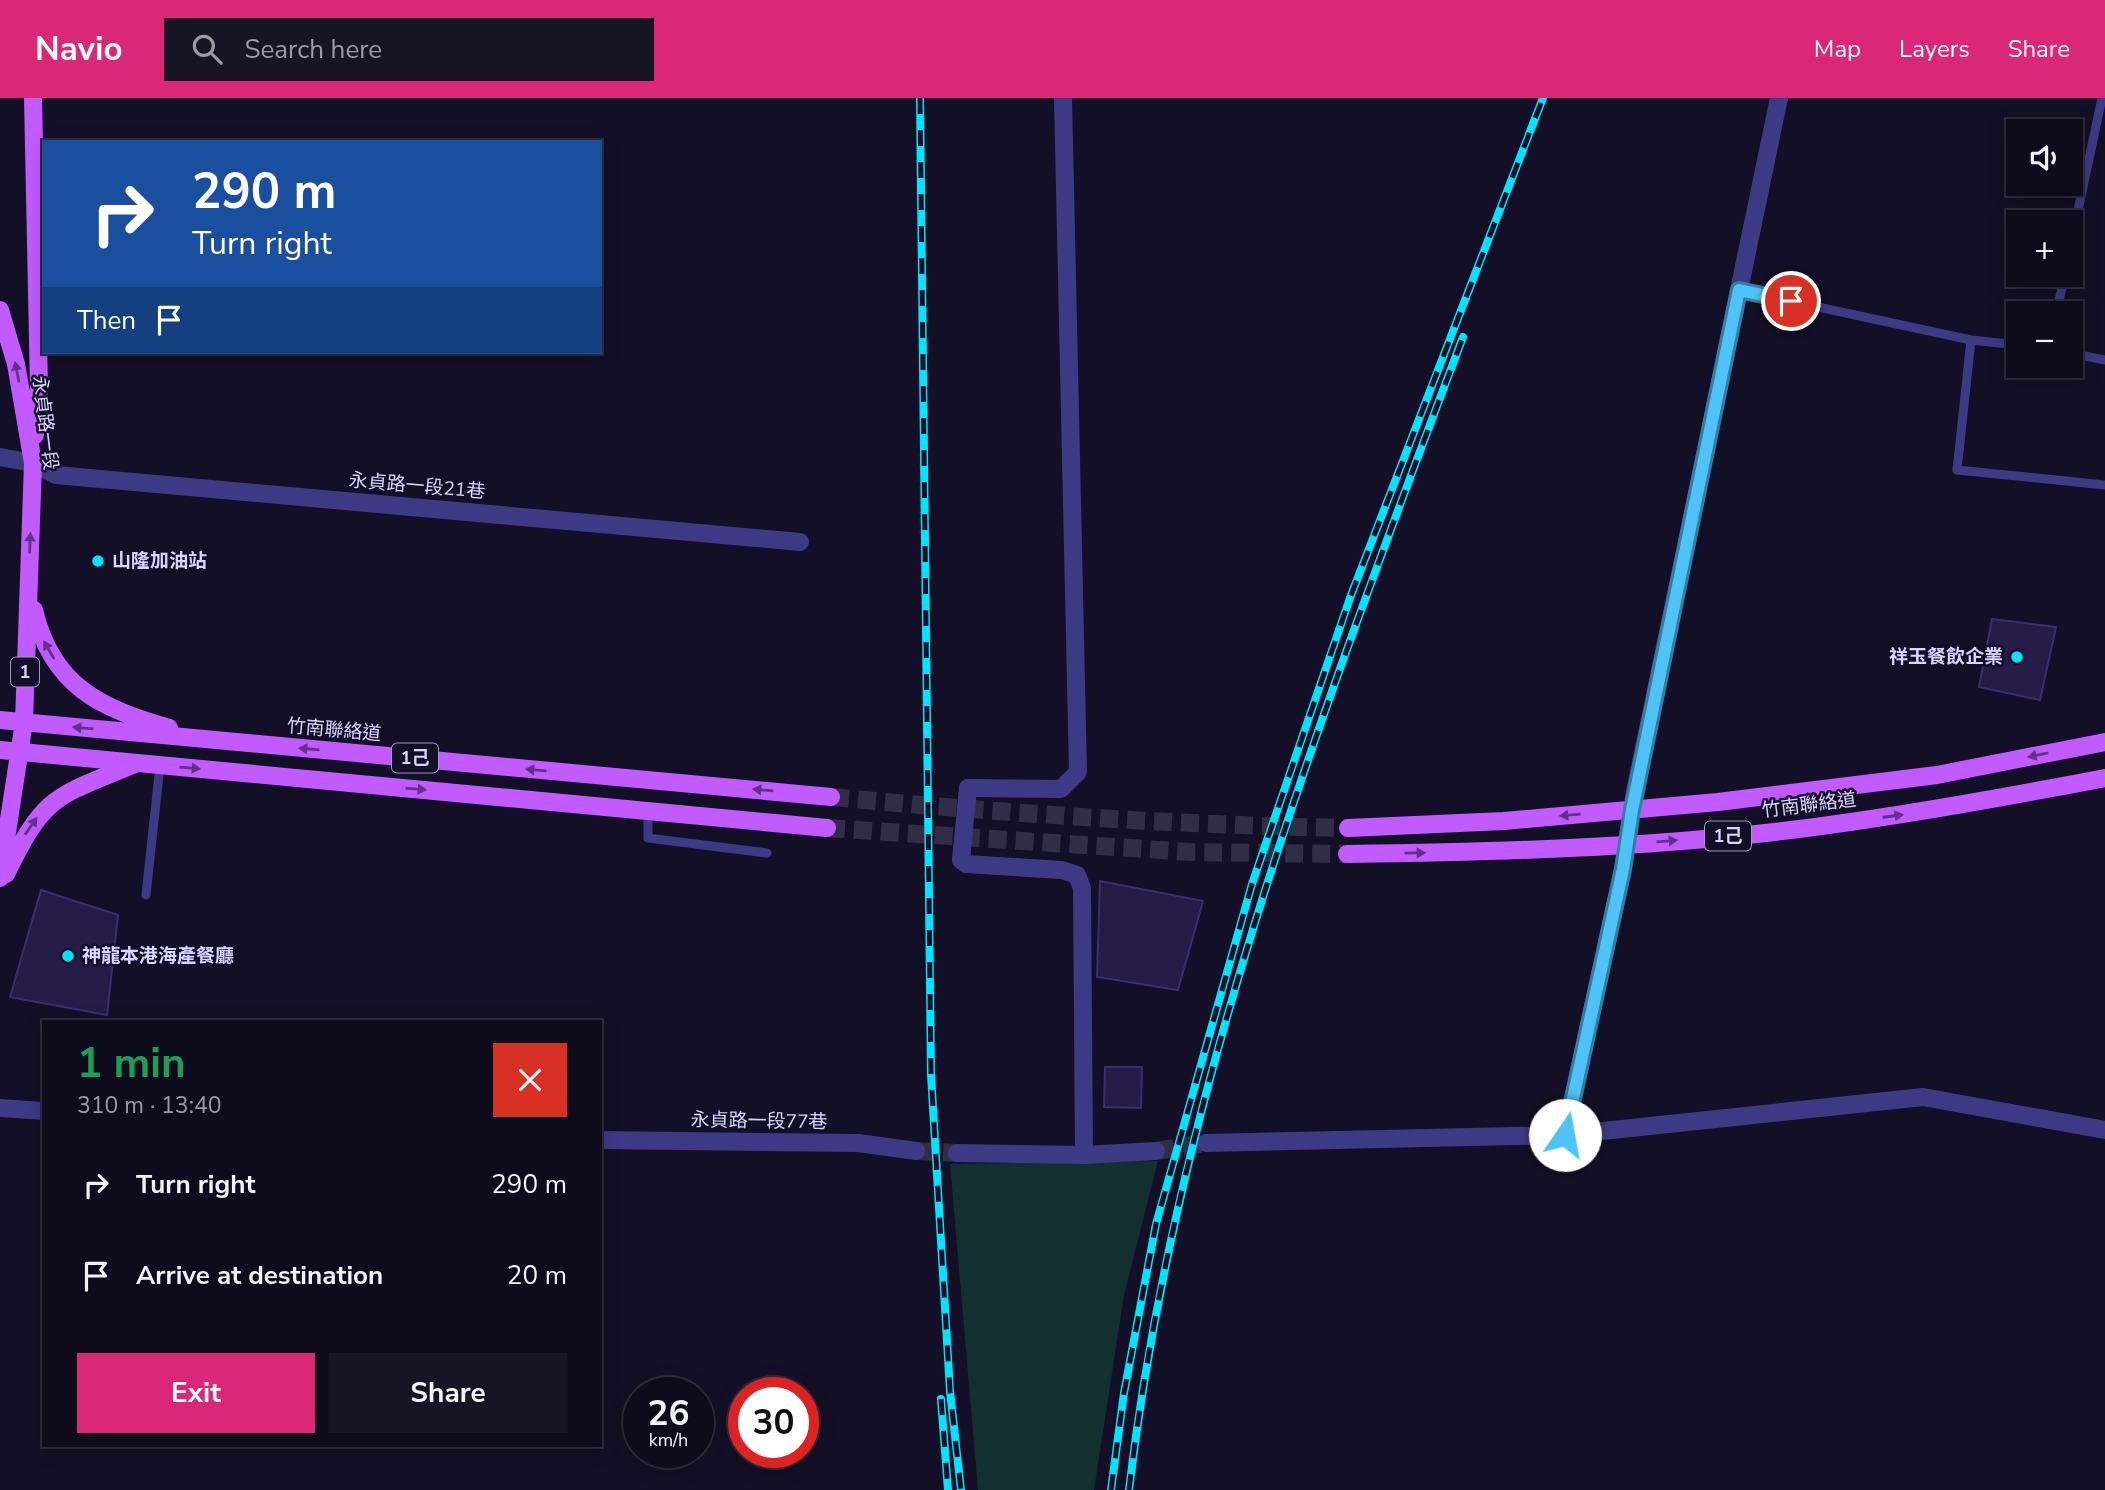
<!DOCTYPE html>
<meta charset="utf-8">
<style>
body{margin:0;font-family:"Nunito Sans","Noto Sans TC",sans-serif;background:#171425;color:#f1f3f6;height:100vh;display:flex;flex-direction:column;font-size:26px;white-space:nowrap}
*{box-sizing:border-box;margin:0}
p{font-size:23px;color:#9b9ba3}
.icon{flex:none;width:38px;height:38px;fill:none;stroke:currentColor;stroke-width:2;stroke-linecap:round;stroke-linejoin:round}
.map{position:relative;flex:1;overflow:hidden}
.details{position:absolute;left:42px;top:922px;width:560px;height:427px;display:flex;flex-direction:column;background:#0e0b1c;border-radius:0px;box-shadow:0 4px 18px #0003,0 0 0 2px #2e2b3b}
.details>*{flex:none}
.hud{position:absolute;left:42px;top:42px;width:560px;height:214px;border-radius:0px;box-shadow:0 4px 18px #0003,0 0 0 2px #2e2b3b;background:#1a4fa0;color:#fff;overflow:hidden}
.controls{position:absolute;left:2006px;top:21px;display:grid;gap:14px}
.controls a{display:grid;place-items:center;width:77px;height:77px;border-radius:0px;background:#0e0b1c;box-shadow:0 4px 18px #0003,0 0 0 2px #2e2b3b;font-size:35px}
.speed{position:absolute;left:623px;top:1279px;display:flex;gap:14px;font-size:35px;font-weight:700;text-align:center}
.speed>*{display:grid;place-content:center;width:91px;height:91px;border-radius:50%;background:#0e0b1c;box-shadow:0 4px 18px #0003,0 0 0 2px #2e2b3b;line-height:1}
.speed small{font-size:18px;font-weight:400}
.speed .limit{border:10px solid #d22;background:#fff;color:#111}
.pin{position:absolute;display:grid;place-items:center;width:60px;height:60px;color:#fff;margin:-30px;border:4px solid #fff;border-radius:50%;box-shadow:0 2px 7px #0007}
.me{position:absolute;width:77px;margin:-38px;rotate:12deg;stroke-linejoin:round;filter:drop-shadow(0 0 5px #0008)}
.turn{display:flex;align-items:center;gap:24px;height:147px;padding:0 35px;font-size:32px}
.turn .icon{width:91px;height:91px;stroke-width:2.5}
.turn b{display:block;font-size:49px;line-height:60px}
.then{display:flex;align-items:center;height:66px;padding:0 35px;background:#0003;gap:14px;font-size:26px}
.round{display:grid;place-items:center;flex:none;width:74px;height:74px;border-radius:0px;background:#171425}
.headline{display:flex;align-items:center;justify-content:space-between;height:119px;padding:0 35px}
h1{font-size:42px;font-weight:700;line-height:52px;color:#1e9e55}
.button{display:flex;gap:14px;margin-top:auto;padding:14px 35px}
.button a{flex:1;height:80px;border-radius:0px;background:#db2777;color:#fff;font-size:28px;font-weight:700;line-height:80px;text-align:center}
.button a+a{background:#171425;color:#f1f3f6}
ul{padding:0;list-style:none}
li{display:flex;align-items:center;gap:21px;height:91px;padding:0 35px}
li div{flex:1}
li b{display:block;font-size:26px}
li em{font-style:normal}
header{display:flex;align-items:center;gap:42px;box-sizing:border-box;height:98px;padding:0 35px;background:#db2777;color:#fff}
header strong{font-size:33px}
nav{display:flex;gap:38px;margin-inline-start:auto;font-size:24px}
.search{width:490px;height:63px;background:#171425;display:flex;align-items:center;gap:18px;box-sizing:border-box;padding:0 24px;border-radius:0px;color:#9b9ba3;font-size:26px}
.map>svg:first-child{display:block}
.green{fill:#12302f}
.building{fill:#241b47;stroke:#3b2d73;stroke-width:2}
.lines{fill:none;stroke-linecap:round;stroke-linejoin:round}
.minor-tunnel{stroke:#312d47;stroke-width:18;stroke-dasharray:18 9;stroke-linecap:butt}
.primary-tunnel{stroke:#312d47;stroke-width:18;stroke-dasharray:18 9;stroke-linecap:butt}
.service{stroke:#3d3a85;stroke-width:9}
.minor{stroke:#3d3a85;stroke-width:18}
.primary{stroke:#c25bff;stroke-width:18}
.rail-casing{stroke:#00e5ff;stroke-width:8}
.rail{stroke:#130f26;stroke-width:5;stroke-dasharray:16;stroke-linecap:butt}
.minor-bridge{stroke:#3d3a85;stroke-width:18}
.oneway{fill:#623188}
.route-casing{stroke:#337fa1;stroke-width:18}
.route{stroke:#4fc3f7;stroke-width:12}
.poi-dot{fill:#00e5ff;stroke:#130f26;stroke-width:2.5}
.labels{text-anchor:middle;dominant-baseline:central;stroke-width:5;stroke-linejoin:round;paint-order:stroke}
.shield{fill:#130f26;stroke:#9e99be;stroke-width:2}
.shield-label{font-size:18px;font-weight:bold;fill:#d9d4ff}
.street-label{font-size:19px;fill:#d9d4ff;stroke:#130f26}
.poi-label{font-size:19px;font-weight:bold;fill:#d9d4ff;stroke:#130f26;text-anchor:start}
</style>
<header>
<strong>Navio</strong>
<div class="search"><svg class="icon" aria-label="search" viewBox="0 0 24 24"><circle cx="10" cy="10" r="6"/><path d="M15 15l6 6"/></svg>Search here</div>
<nav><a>Map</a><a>Layers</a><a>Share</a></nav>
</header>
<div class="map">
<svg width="2105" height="1392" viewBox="0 0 2105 1392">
<rect width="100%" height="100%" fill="#130f26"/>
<path class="green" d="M1158,1063L1124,1197L1094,1392H978L950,1066Z"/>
<path class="building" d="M1992,521L2056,529L2040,602L1979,589Z
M1100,783L1203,803L1178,892L1097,879Z
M41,792L118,817L107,917L10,899Z
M1105,969H1142L1141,1010L1104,1009Z"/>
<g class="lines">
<path class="minor-tunnel" d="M916,1053L957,1055
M1156,1053L1206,1045"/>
<path class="primary-tunnel" d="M831,699C1004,715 1173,727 1348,730
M827,730L1190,754L1347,756"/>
<path class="service" d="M2070,150L2102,0
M1739,192L1971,242L2018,247
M2056,215L2065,177
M1971,242L1957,372L2105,387
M2070,255L2105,262
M648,713V740L767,755
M146,797L160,667"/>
<path class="minor" d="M0,359L33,365L56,377L800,444
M968,690L1061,691L1078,674L1063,0
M961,762L966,766L1062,772L1077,777L1082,790L1084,1057
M0,1010L44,1013
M1565,1037L1623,771L1635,693L1779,0
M600,1042L858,1045L916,1053
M1206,1045L1565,1037L1923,999L2105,1032
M957,1055L1084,1057L1156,1053"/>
<path class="primary" d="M33,0L39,290L35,337
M0,212L16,266L33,365L24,624L0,780
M34,512C52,588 100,610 169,630
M0,622L831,699
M0,652L827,730
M1348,730L1504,723L1718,704L1937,677L2105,644
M1347,756C1495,754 1644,750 1791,732C1897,719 2001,700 2105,680
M6,776C45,696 55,699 135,666"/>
<defs>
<path id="rail" d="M920,0L931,976L950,1293L961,1392
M941,1301L948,1392
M1111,1392L1124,1295L1156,1126L1252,786L1350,500L1543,0
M1129,1392C1176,992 1322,614 1463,239"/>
</defs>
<use href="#rail" class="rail-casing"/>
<use href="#rail" class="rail"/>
<path class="minor-bridge" d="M961,762L968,690"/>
</g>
<defs><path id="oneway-solid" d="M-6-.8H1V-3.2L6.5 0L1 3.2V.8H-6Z" transform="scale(1.75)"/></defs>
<g class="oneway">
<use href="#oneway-solid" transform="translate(17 274) rotate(-101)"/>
<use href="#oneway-solid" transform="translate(30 445) rotate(-88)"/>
<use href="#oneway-solid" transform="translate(49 552) rotate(-120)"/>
<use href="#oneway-solid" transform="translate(83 630) rotate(-175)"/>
<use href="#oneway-solid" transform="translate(309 651) rotate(-175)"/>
<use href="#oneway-solid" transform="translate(2038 657) rotate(169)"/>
<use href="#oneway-solid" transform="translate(190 670) rotate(5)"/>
<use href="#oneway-solid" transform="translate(536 672) rotate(-175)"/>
<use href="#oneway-solid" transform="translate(416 691) rotate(5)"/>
<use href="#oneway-solid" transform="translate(763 692) rotate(-175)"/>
<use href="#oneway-solid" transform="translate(1570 717) rotate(175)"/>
<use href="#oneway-solid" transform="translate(1893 718) rotate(-8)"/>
<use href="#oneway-solid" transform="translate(31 728) rotate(-55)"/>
<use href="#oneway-solid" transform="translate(1667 743) rotate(-5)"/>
<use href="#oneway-solid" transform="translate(1415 755) rotate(-1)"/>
</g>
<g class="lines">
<defs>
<path id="route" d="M1565,1037L1623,771L1632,712L1739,192L1791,203"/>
</defs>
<use href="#route" class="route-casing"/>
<use href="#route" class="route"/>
</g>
<g class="poi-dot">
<circle cx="98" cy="463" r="7"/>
<circle cx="2017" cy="559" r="7"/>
<circle cx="68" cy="858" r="7"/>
</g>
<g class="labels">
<g class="shield">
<rect x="11" y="559.5" width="28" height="29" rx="5"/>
<rect x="392" y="645.5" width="46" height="29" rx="5"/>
<rect x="1705" y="723.5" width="46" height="29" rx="5"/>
</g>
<g class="shield-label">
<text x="25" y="574">1</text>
<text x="415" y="660">1己</text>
<text x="1728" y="738">1己</text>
</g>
<g class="street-label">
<text transform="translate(45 325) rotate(83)">永貞路一段</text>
<text transform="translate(417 388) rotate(5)">永貞路一段21巷</text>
<text transform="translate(334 632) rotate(5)">竹南聯絡道</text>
<text transform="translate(1809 707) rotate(-7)">竹南聯絡道</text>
<text transform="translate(759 1023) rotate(1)">永貞路一段77巷</text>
</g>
<g class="poi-label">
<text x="112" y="463">山隆加油站</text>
<text x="2003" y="559" text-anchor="end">祥玉餐飲企業</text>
<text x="82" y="858">神龍本港海產餐廳</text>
</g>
</g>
</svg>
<div class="controls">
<a><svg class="icon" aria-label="sound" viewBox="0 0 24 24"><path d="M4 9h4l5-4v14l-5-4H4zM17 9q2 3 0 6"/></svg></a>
<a>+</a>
<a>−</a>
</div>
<div class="speed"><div>26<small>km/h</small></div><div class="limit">30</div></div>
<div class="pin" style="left:1791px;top:203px;background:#d93025"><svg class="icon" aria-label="arrive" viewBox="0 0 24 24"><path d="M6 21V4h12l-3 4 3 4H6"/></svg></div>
<svg class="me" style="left:1565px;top:1037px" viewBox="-20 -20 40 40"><circle r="19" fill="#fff"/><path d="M0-13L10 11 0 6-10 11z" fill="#4fc3f7"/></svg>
<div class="hud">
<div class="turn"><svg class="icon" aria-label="right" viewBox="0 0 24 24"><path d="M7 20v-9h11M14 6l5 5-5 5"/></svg><div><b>290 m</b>Turn right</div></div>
<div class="then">Then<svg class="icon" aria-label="arrive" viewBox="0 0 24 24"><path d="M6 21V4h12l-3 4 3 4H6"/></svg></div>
</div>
<section class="details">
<div class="headline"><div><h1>1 min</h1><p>310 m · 13:40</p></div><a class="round" style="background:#d93025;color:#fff"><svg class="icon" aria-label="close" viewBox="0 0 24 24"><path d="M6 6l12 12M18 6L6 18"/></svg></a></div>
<ul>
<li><svg class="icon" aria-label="right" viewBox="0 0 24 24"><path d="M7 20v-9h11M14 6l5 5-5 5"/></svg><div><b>Turn right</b></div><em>290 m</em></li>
<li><svg class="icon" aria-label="arrive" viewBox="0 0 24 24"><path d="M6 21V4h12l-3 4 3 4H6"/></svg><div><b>Arrive at destination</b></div><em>20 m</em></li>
</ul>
<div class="button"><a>Exit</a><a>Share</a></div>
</section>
</div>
